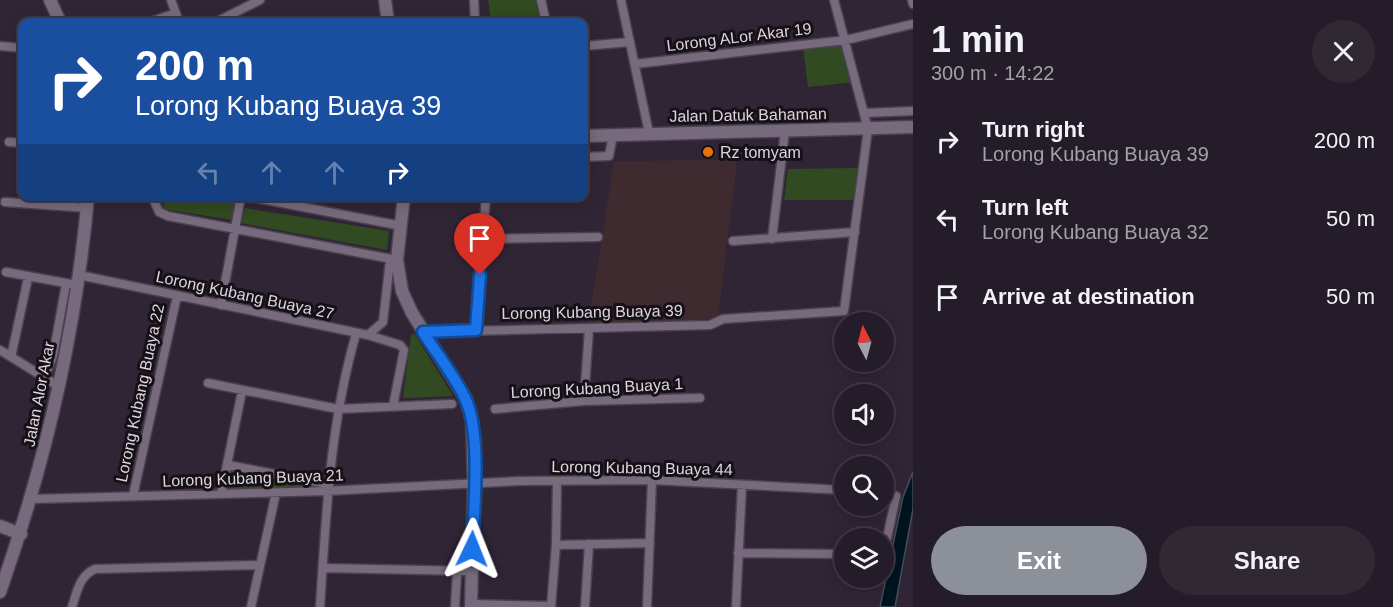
<!DOCTYPE html>
<meta charset="utf-8">
<style>
body{margin:0;font-family:Arial,sans-serif;background:#302934;color:#f1f3f6;height:100vh;display:flex;flex-direction:column;font-size:22px;white-space:nowrap}
*{box-sizing:border-box;margin:0}
p{font-size:20px;color:#a3a1a8}
.icon{flex:none;width:33px;height:33px;fill:none;stroke:currentColor;stroke-width:2;stroke-linecap:round;stroke-linejoin:round}
.map{position:relative;flex:1;overflow:hidden}
.details{display:flex;flex-direction:column;background:#241c28;width:480px}
.details>*{flex:none}
.top-card{position:absolute;left:18px;top:18px;width:570px;height:183px;border-radius:12px;box-shadow:0 3px 15px #0003,0 0 0 2px #413a45;background:#1a4fa0;color:#fff;overflow:hidden}
.needle{width:39px;rotate:354deg}
.buttons{position:absolute;left:834px;top:312px;display:grid;gap:12px}
.buttons a{display:grid;place-items:center;width:60px;height:60px;border-radius:50%;background:#241c28;box-shadow:0 3px 15px #0003,0 0 0 2px #413a45;font-size:30px}
.pin{position:absolute;display:grid;place-items:center;width:51px;height:51px;color:#fff;margin:-62px -26px;border-radius:50% 50% 50% 0;rotate:-45deg;box-shadow:0 0 6px #0007}
.pin .icon{rotate:45deg}
.me{position:absolute;width:66px;margin:-33px;rotate:2deg;stroke-linejoin:round;filter:drop-shadow(0 0 4px #0008)}
.turn{display:flex;align-items:center;gap:21px;height:126px;padding:0 18px;font-size:27px}
.turn .icon{width:78px;height:78px;stroke-width:2.5}
.turn b{display:block;font-size:42px;line-height:51px}
.lanes{display:flex;align-items:center;height:57px;padding:0 18px;background:#0003;justify-content:center;gap:30px;direction:ltr}
.lanes .off{opacity:.35}
.round{display:grid;place-items:center;flex:none;width:63px;height:63px;border-radius:32px;background:#302934}
.headline{display:flex;align-items:center;justify-content:space-between;height:102px;padding:0 18px}
h1{font-size:36px;font-weight:700;line-height:45px}
.action{display:flex;gap:12px;margin-top:auto;padding:12px 18px}
.action a{flex:1;height:69px;border-radius:36px;background:#8c9099;color:#fff;font-size:24px;font-weight:700;line-height:69px;text-align:center}
.action a+a{background:#302934;color:#f1f3f6}
ul{padding:0;list-style:none}
li{display:flex;align-items:center;gap:18px;height:78px;padding:0 18px}
li div{flex:1}
li b{display:block;font-size:22px}
li em{font-style:normal}
main{display:flex;flex:1;min-height:0}
.map>svg:first-child{display:block}
.education{fill:#3f2b2f}
.green{fill:#314a21}
.water{fill:#00141f;stroke:#424e59;stroke-width:1.5}
.lines{fill:none;stroke-linecap:round;stroke-linejoin:round}
.street-casing{stroke:#4b424f;stroke-width:11}
.secondary-casing{stroke:#4b424f;stroke-width:15}
.street{stroke:#776a7c;stroke-width:8}
.secondary{stroke:#776a7c;stroke-width:12}
.route-casing{stroke:#114b97;stroke-width:15}
.route{stroke:#1a73e8;stroke-width:10}
.food-dot{fill:#e8710a;stroke:#161117;stroke-width:2}
.labels{text-anchor:middle;dominant-baseline:central;stroke-width:6;stroke-linejoin:round;paint-order:stroke}
.street-label{font-size:16px;fill:#dcd5df;stroke:#161117}
.poi-label{font-size:16px;fill:#dcd5df;stroke:#161117;text-anchor:start}
</style>
<main>
<div class="map">
<svg width="913" height="607" viewBox="0 0 913 607">
<rect width="100%" height="100%" fill="#302535"/>
<path class="education" d="M737,160L718,318L588,327L614,161Z"/>
<path class="green" d="M488,0H535L541,22H491Z
M843,43L854,82L808,87L803,47Z
M859,168L854,200H784L788,169Z
M166,197H235L232,220L163,209Z
M245,208L389,231L387,250L241,223Z
M414,333L453,396L403,398L411,335Z
M234,475L317,487L228,490Z"/>
<path class="water" d="M913,472V509L895,607H880L903,497Z"/>
<g class="lines">
<defs>
<path id="street" d="M171,0L179,22
M474,0L475,22
M541,0L546,22
M621,0L649,133
M912,0L913,4
M150,22L176,13
M216,22L260,0
M0,46L22,48
M584,46L630,42
M635,64L846,40L913,24
M865,113L913,111
M9,142L22,143
M584,157L609,156L613,135
M156,196L155,203L159,212L168,216L397,260
M245,196L402,226
M5,202L87,208
M483,239L598,237
M772,239L785,131
M733,241L855,232
M6,272L71,284
M79,275L368,335L400,345L404,350L393,406
M221,305L241,196
M476,330L486,196
M423,332L710,325L723,319L844,311L868,129L834,0
M368,335L383,322L390,260
M0,350L58,386
M11,357L28,278
M44,379L53,356L66,284
M208,383L338,409L452,404
M584,401L589,329
M495,409L584,401L700,398
M228,465L327,484
M884,492L896,496L884,552
M221,494L242,391
M133,496L177,296
M32,499L326,491L519,481L652,480L844,490
M556,545L650,543
M738,553L844,554
M323,568L472,571
M471,604L551,606
M72,607C77,592 79,576 95,569L260,565
M251,607L276,493
M320,607C326,515 330,424 356,334
M455,607L457,573
M551,607L556,545L557,482
M585,607L589,544
M647,607L652,480
M736,607L742,485"/>
<path id="secondary" d="M50,0L60,22
M385,0L388,22
M584,136L913,127
M404,196L397,260L402,291L412,313L466,399L472,420L474,483L471,607
M0,526L21,534
M0,592C45,464 76,332 88,196"/>
</defs>
<use href="#street" class="street-casing"/>
<use href="#secondary" class="secondary-casing"/>
<use href="#street" class="street"/>
<use href="#secondary" class="secondary"/>
</g>
<g class="lines">
<defs>
<path id="route" d="M472,549C474,510 482,433 465,398C454,375 437,354 423,332L476,330L480,275"/>
</defs>
<use href="#route" class="route-casing"/>
<use href="#route" class="route"/>
</g>
<circle class="food-dot" cx="708" cy="152" r="6"/>
<g class="labels">
<g class="street-label">
<text transform="translate(739 37) rotate(-7)">Lorong ALor Akar 19</text>
<text transform="translate(748 115) rotate(-1)">Jalan Datuk Bahaman</text>
<text transform="translate(245 295) rotate(12)">Lorong Kubang Buaya 27</text>
<text transform="translate(592 312) rotate(-1)">Lorong Kubang Buaya 39</text>
<text transform="translate(597 388) rotate(-3)">Lorong Kubang Buaya 1</text>
<text transform="translate(140 393) rotate(-78)">Lorong Kubang Buaya 22</text>
<text transform="translate(39 394) rotate(-79)">Jalan Alor Akar</text>
<text transform="translate(642 468) rotate(1)">Lorong Kubang Buaya 44</text>
<text transform="translate(253 478) rotate(-2)">Lorong Kubang Buaya 21</text>
</g>
<g class="poi-label">
<text x="720" y="152">Rz tomyam</text>
</g>
</g>
</svg>
<div class="buttons">
<a><svg class="needle" viewBox="-14 -14 28 28"><path d="M0-13l5 13h-10z" fill="#e53935"/><path d="M0 13l5-13h-10z" fill="#a3a1a8"/></svg></a>
<a><svg class="icon" aria-label="sound" viewBox="0 0 24 24"><path d="M4 9h4l5-4v14l-5-4H4zM17 9q2 3 0 6"/></svg></a>
<a><svg class="icon" aria-label="search" viewBox="0 0 24 24"><circle cx="10" cy="10" r="6"/><path d="M15 15l6 6"/></svg></a>
<a><svg class="icon" aria-label="layers" viewBox="0 0 24 24"><path d="M12 4l9 5-9 5-9-5zM3 14l9 5 9-5"/></svg></a>
</div>
<div class="pin" style="left:480px;top:275px;background:#d93025"><svg class="icon" aria-label="arrive" viewBox="0 0 24 24"><path d="M6 21V4h12l-3 4 3 4H6"/></svg></div>
<svg class="me" style="left:472px;top:549px" viewBox="-20 -20 40 40"><path d="M0-17L14 15 0 8-14 15z" fill="#1a73e8" stroke="#fff" stroke-width="4"/></svg>
<div class="top-card">
<div class="turn"><svg class="icon" aria-label="right" viewBox="0 0 24 24"><path d="M7 20v-9h11M14 6l5 5-5 5"/></svg><div><b>200 m</b>Lorong Kubang Buaya 39</div></div>
<div class="lanes"><svg class="icon off" aria-label="left" viewBox="0 0 24 24"><path d="M17 20v-9H6M10 6l-5 5 5 5"/></svg><svg class="icon off" aria-label="ahead" viewBox="0 0 24 24"><path d="M12 20V5M6 11l6-6 6 6"/></svg><svg class="icon off" aria-label="ahead" viewBox="0 0 24 24"><path d="M12 20V5M6 11l6-6 6 6"/></svg><svg class="icon" aria-label="right" viewBox="0 0 24 24"><path d="M7 20v-9h11M14 6l5 5-5 5"/></svg></div>
</div>
</div>
<section class="details">
<div class="headline"><div><h1>1 min</h1><p>300 m · 14:22</p></div><a class="round"><svg class="icon" aria-label="close" viewBox="0 0 24 24"><path d="M6 6l12 12M18 6L6 18"/></svg></a></div>
<ul>
<li><svg class="icon" aria-label="right" viewBox="0 0 24 24"><path d="M7 20v-9h11M14 6l5 5-5 5"/></svg><div><b>Turn right</b><p>Lorong Kubang Buaya 39</p></div><em>200 m</em></li>
<li><svg class="icon" aria-label="left" viewBox="0 0 24 24"><path d="M17 20v-9H6M10 6l-5 5 5 5"/></svg><div><b>Turn left</b><p>Lorong Kubang Buaya 32</p></div><em>50 m</em></li>
<li><svg class="icon" aria-label="arrive" viewBox="0 0 24 24"><path d="M6 21V4h12l-3 4 3 4H6"/></svg><div><b>Arrive at destination</b></div><em>50 m</em></li>
</ul>
<div class="action"><a>Exit</a><a>Share</a></div>
</section>
</main>
